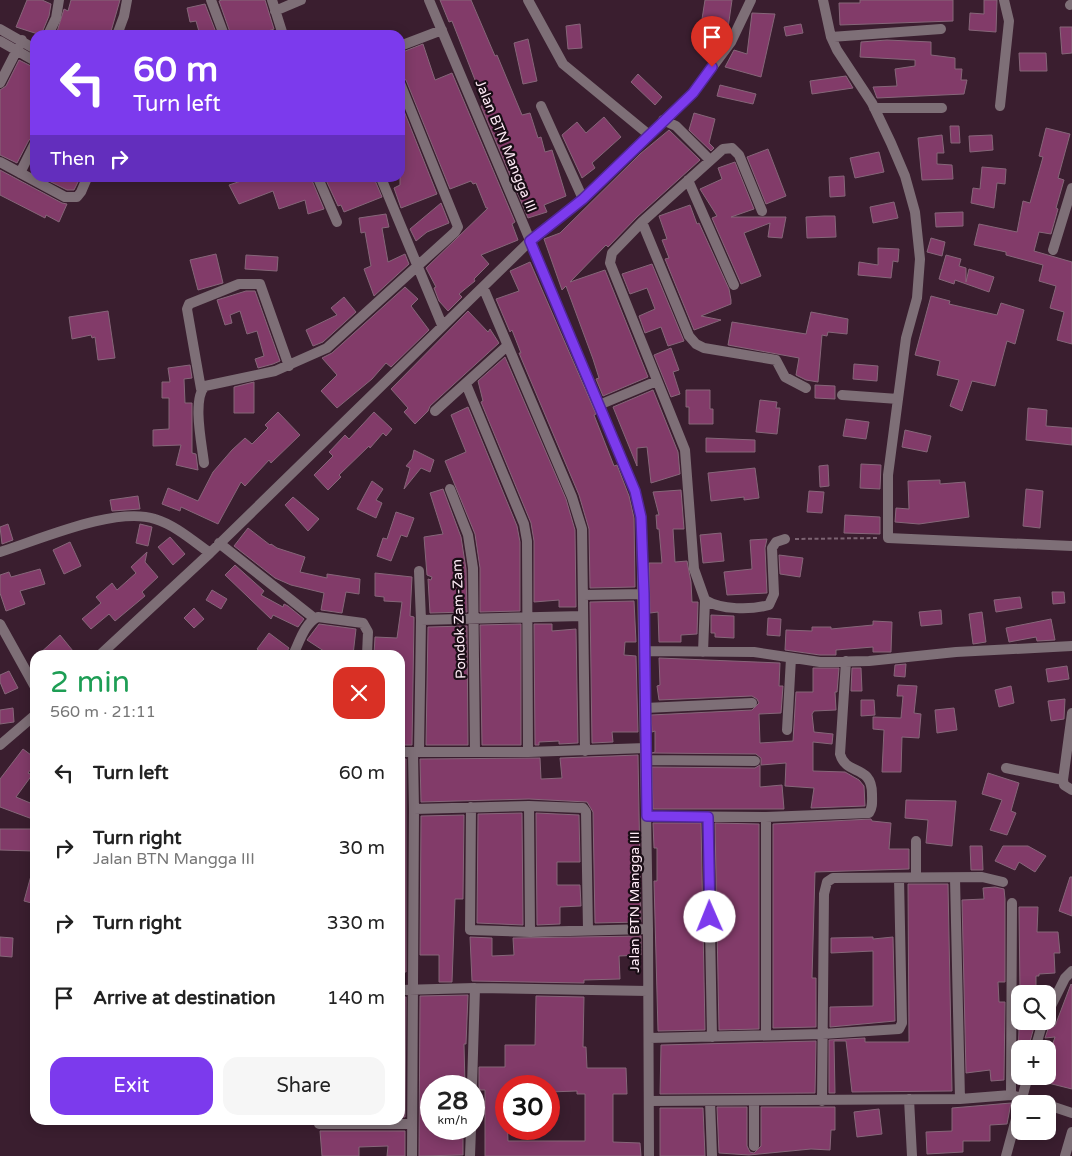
<!DOCTYPE html>
<meta charset="utf-8">
<style>
body{margin:0;font-family:"Varela Round",sans-serif;background:#f6f6f6;color:#222;height:100vh;display:flex;flex-direction:column;font-size:19px;white-space:nowrap}
*{box-sizing:border-box;margin:0}
p{font-size:16px;color:#767676}
.icon{flex:none;width:28px;height:28px;fill:none;stroke:currentColor;stroke-width:2;stroke-linecap:round;stroke-linejoin:round}
.map{position:relative;flex:1;overflow:hidden}
.details{position:absolute;left:30px;top:650px;width:375px;height:475px;display:flex;flex-direction:column;background:#fff;border-radius:15px;box-shadow:0 2px 12px #0003}
.details>*{flex:none}
.banner{position:absolute;left:30px;top:30px;width:375px;height:152px;border-radius:15px;box-shadow:0 2px 12px #0003;background:#7c3aed;color:#fff;overflow:hidden}
.fabs{position:absolute;left:1011px;top:985px;display:grid;gap:10px}
.fabs a{display:grid;place-items:center;width:45px;height:45px;border-radius:10px;background:#fff;box-shadow:0 2px 12px #0003;font-size:25px}
.speed{position:absolute;left:420px;top:1075px;display:flex;gap:10px;font-size:25px;font-weight:700;text-align:center}
.speed>*{display:grid;place-content:center;width:65px;height:65px;border-radius:50%;background:#fff;box-shadow:0 2px 12px #0003;line-height:1}
.speed small{font-size:12px;font-weight:400}
.speed .limit{border:8px solid #d22;background:#fff;color:#111}
.pin{position:absolute;display:grid;place-items:center;width:42px;height:42px;color:#fff;margin:-51px -21px;border-radius:50% 50% 50% 0;rotate:-45deg;box-shadow:0 0 5px #0007}
.pin .icon{rotate:45deg}
.me{position:absolute;width:55px;margin:-28px;rotate:359deg;stroke-linejoin:round;filter:drop-shadow(0 0 4px #0008)}
.turn{display:flex;align-items:center;gap:18px;height:105px;padding:0 20px;font-size:22px}
.turn .icon{width:65px;height:65px;stroke-width:2.5}
.turn b{display:block;font-size:35px;line-height:42px}
.then{display:flex;align-items:center;height:48px;padding:0 20px;background:#0003;gap:10px;font-size:19px}
.round{display:grid;place-items:center;flex:none;width:52px;height:52px;border-radius:15px;background:#f6f6f6}
.headline{display:flex;align-items:center;justify-content:space-between;height:85px;padding:0 20px}
h1{font-size:30px;font-weight:600;line-height:38px;color:#1e9e55}
.cta{display:flex;gap:10px;margin-top:auto;padding:10px 20px}
.cta a{flex:1;height:58px;border-radius:15px;background:#7c3aed;color:#fff;font-size:20px;font-weight:600;line-height:58px;text-align:center}
.cta a+a{background:#f6f6f6;color:#222}
ul{padding:0;list-style:none}
li{display:flex;align-items:center;gap:15px;height:75px;padding:0 20px}
li div{flex:1}
li b{display:block;font-size:19px}
li em{font-style:normal}
.map>svg:first-child{display:block}
.building{fill:#823b69;stroke:#866679;fill-rule:evenodd}
.lines{fill:none;stroke-linecap:round;stroke-linejoin:round}
.path{stroke:#7c6372;stroke-width:2;stroke-dasharray:4 2.5;stroke-linecap:butt}
.street{stroke:#7e6f77;stroke-width:10}
.route-casing{stroke:#51269a;stroke-width:12}
.route{stroke:#7c3aed;stroke-width:9}
.labels{text-anchor:middle;dominant-baseline:central;stroke-width:4.5;stroke-linejoin:round;paint-order:stroke}
.street-label{font-size:14px;fill:#fdeaf5;stroke:#190d15}
</style>
<div class="map">
<svg width="1072" height="1156" viewBox="0 0 1072 1156">
<rect width="100%" height="100%" fill="#3a1e2f"/>
<path class="building" d="M27,0H42L51,4L49,16L41,35L16,27Z
M71,0H120L110,35H56L64,9L68,11Z
M222,0H265L274,29L257,35H231L219,1Z
M440,0H471L495,56L497,55L522,115L530,113L538,138L541,137L545,152L552,150L566,196L544,205L547,212L528,218L481,106L487,104L479,84L477,85L452,21L449,22Z
M705,0H732L728,28L718,26L712,49L693,44L697,31L700,32Z
M860,0H953V21L840,25L839,3H860Z
M984,0H997L996,32L969,30L970,13L984,14Z
M205,4L217,35H200L196,21L190,22L187,8Z
M752,13L775,14L761,77L725,67L734,50L747,54Z
M580,24L582,48L568,49L566,26Z
M801,24L803,33L786,36L784,27Z
M1060,27H1072V53L1062,54Z
M528,39L537,81L523,84L514,43Z
M887,40L931,42V55L955,58V69H962L961,80H967L964,94L877,98L873,87L897,86L895,69L915,66V60L860,57L861,42Z
M423,44L435,80L452,73L515,222L512,224L518,240L481,255L489,264L474,279L475,281L459,294L462,297L448,311L439,301L434,288L436,287L426,268L488,208H486L476,183L473,184L471,181L450,189L406,80L400,76V53Z
M1019,53H1046L1047,71H1020Z
M19,60L35,68V136L29,140L17,163L0,155V90L6,86Z
M638,74L662,97L655,105L631,82Z
M846,76L853,88L812,94L810,81Z
M720,85L756,94L753,104L717,96Z
M400,101L437,194L401,208L394,188L400,185Z
M694,113L715,119L709,143L714,148L711,151L689,130Z
M604,117L621,137L592,163L595,168L582,178L562,135L577,122L586,133Z
M950,126H959L960,143H951Z
M1046,128L1070,134L1058,178L1064,180L1056,208L1058,209L1051,234L1039,232L1034,251L1072,262V344L1057,340L1064,312L1050,308L1056,286L1039,281L1043,265L1006,255V252L974,245L979,224L1017,232L1023,201L1030,203L1043,157L1039,156Z
M669,130L700,160L637,217L608,247L606,245L570,282L605,270L648,377L603,396L596,379L599,378L593,359L566,286L562,290L544,239L560,233L640,154Z
M942,135L944,153H937V164L952,165L953,179L922,180L918,138Z
M992,135L993,150L970,152L969,136Z
M768,149L786,196L766,204L747,157Z
M879,152L884,172L855,178L850,158Z
M735,162L754,209L731,217H786L782,238L768,237L770,223L744,233L761,276L741,284L712,218L717,216L700,189L722,179L718,168Z
M982,167L1006,169L1005,184L997,183L994,208L971,203L973,188L980,189Z
M0,170L62,203L67,204L59,222L46,215L45,218L0,195Z
M844,176L845,196L830,197L829,177Z
M43,178H80L74,190H67Z
M250,178H311L324,209L308,214L305,200L279,209L273,191L239,204L229,185Z
M325,178H374L382,197L344,212L341,205L338,206Z
M894,202L898,218L873,223L870,207Z
M441,203L449,223L427,232L416,241L410,229Z
M690,205L697,224L699,223L729,289L731,300V304L701,316L721,320L694,330L665,259L669,258L662,240L667,239L659,216Z
M963,212V226L936,227L935,213Z
M386,214L389,227L382,228L388,262L405,254L409,264L374,296L364,269L371,266L365,232L361,233L359,218Z
M824,216H835L836,237L807,238L806,217Z
M931,238L945,242L942,256L927,252Z
M878,248L899,249L898,262L893,261L891,278L858,275L859,262L878,265Z
M216,254L223,283L198,290L190,260Z
M246,255L278,257L277,271L245,269Z
M946,255L961,259L959,266L966,268V282L969,269L994,277L989,292L955,280L954,284L939,279Z
M530,262L596,414L594,415L614,466L617,465L629,496L634,518L635,587L590,588L589,529L579,495L519,353H521L512,330L510,332L496,299L519,291L510,271Z
M652,264L684,341L668,346L661,327L645,333L639,316L655,309L647,288L630,294L622,274Z
M405,287L418,299L411,306L429,330L391,367L386,363L372,379L337,408L321,391L337,375L322,358L332,353Z
M246,291H255L280,361L273,364L258,368L255,359L264,356L257,331L247,334L240,311L230,315L232,323L225,325L217,300Z
M931,296L950,301L949,304L997,315L1001,303L1024,310L1015,344L1007,341L995,386L972,381L962,411L950,406L959,380L937,375L940,361L915,355Z
M344,297L356,312L323,342L313,346L306,330L337,315L331,308Z
M108,311L115,358L98,360L95,337L92,338L91,335L72,339L69,317Z
M468,311L488,332L490,329L499,343L430,406L428,411L415,424L404,412L408,408L391,389Z
M811,312L848,319L847,334L828,332L827,336L822,335L818,382L806,380L796,375L799,358L728,345L732,322L806,334Z
M671,348L679,370L673,372L680,394L671,397L654,355Z
M505,357L566,499L575,530L576,607H559V600L534,602V541L531,523L481,402L483,401L478,381Z
M854,364L878,366L877,381L853,379Z
M190,365L192,378L184,379L185,403H192V453L196,454L198,470L176,465L181,445L153,446V430L169,429V398H162V382H170L168,368Z
M254,382V413H234V387Z
M815,385L835,386V399L815,398Z
M653,390L678,452L680,474L651,483L647,447L637,448V466L613,407Z
M686,390H710V409H713V424H689V407H686Z
M760,400L777,402L776,408H780L777,434L756,432Z
M468,407L517,526L520,542V611L480,612V568L475,534L445,461L466,452L451,415Z
M1028,408L1047,410L1046,426L1072,428V445L1026,440Z
M278,412L300,435L271,463L269,460L245,486L241,482L218,524L181,507L180,511L162,504L168,488L198,501L213,472L232,450L245,438L252,444L268,428L265,425Z
M374,412L392,429L386,436L383,433L370,448L369,446L339,475L341,477L328,490L314,475L333,456L329,452L345,435L349,439Z
M846,419L869,422L866,439L843,436Z
M905,430L931,436L927,452L902,447Z
M706,438L755,440V452H706Z
M414,450L434,460L430,472L421,468L404,489L410,468L406,466L412,459Z
M861,464L881,465L880,489L860,488Z
M828,465L829,486L820,487L819,466Z
M755,468L759,498L744,500V497L711,501L708,473Z
M940,480V484L965,482L969,517L919,524L895,522L896,508L909,509L908,481Z
M372,481L383,489L376,500L382,503L376,518L357,509Z
M443,489L461,537L466,569L467,612L430,613L428,579L431,580L432,577L427,575L424,537L443,534L430,493Z
M1026,489L1043,491L1040,528L1023,526Z
M681,490L684,529H673L675,562L687,561L691,582L692,602H698L697,634L681,635V642H659L658,612L650,613L649,563H662L659,529H657L656,515H659L653,492Z
M809,491L824,492L822,513L807,512Z
M138,496L140,509L112,511L110,500Z
M293,497L319,519L308,531L285,505Z
M396,512L414,518L407,537L401,535L391,561L377,556L383,538L387,539Z
M845,515L880,517V534L844,533Z
M8,524L13,540L2,544L0,527Z
M140,524L152,527L148,546L136,543Z
M248,528L270,545L271,544L277,548L305,557L300,572L327,578V574L360,579L359,594L346,592L342,613L321,610L324,593L291,585L275,578L234,546Z
M721,533L724,561L703,563L700,535Z
M170,537L185,554L173,565L158,547Z
M767,539L765,548L767,593L727,595L724,572L752,569L750,540Z
M70,542L81,566L64,574L53,550Z
M147,552L145,562L158,577L142,592L145,596L115,621L109,614L91,629L82,619L101,603L96,597L112,583L117,590L136,573L131,567Z
M779,555L803,558L800,577L780,574Z
M235,565L264,591L261,595L283,607L284,604L288,606L304,619L298,627L273,615L271,619L225,575Z
M40,569L45,584L20,591L25,604L6,611L0,593V575L9,572L11,577Z
M375,573L412,577L410,616L414,617V620L412,745H400V655H374L375,637L397,638L402,602L384,601V597L375,596Z
M212,590L227,599L221,609L206,600Z
M1052,592H1064L1065,603L1053,604Z
M1020,597L1022,608L996,612L994,600Z
M634,601L636,642H625L624,655L636,656L638,732H612L613,742L592,743L590,602Z
M194,608L204,619L194,628L184,618Z
M941,610L942,624L921,626L919,612Z
M982,612L986,642L973,644L969,614Z
M711,615L734,616V638L715,637V633H711Z
M768,618L781,619L780,636L767,635Z
M1051,619L1055,640L1037,641L1036,637L1009,642L1006,628Z
M873,621L892,622L891,652H873V647L836,650V655H820L785,650L786,630L812,631V627H831V629L873,625Z
M319,624L356,629L353,655H330L307,640Z
M521,624V745H482L480,625Z
M534,624H552V631L576,629L578,743L559,744V741L539,742V745H535Z
M467,626L468,745H426L428,627Z
M269,633L289,648L285,655H265L257,649Z
M60,635L73,651L68,655H38Z
M659,658L780,663L779,686H783L781,713L759,714L760,743L793,741L796,692H813V668H839L837,692H835L836,710L814,711L812,714L814,732L833,734L832,744L813,742V771L845,772L859,780L864,786L865,806L811,808L814,788L785,786L786,763L761,765V758L756,754L652,753L655,752V731L652,732L651,715L752,710L759,703L757,699L752,696L659,700L657,686L660,685Z
M906,664L905,677L894,676L895,665Z
M1067,666L1069,679L1048,682L1046,669Z
M852,668H861L862,691H851Z
M9,671L18,688L5,694L0,682V675Z
M898,685L917,686L914,713L921,714L919,738L902,737L901,772H882L884,730L873,729V717L901,718L903,696H897Z
M1011,686L1014,703L999,707L995,690Z
M1065,699L1064,719L1051,721L1048,701Z
M861,700H874L875,715L861,716Z
M13,708L14,722L0,724V710Z
M954,708L957,730L937,733L935,710Z
M23,749L35,758V764L28,773L32,775L16,797L35,805V820L0,807V779Z
M638,755L641,922L595,923L593,812L587,802L529,799L421,802L420,759L540,758L541,779L562,778L560,758Z
M400,759H406V972H400Z
M760,765V787L782,785L784,809H653L652,767L755,768Z
M988,773L1019,783L1011,811L1016,813L1007,835L990,830L1002,800L982,794Z
M906,800L956,801L952,846L926,843L928,820L905,818Z
M522,813L523,925L477,923L478,814Z
M536,813L579,815L580,862H557V885H580L581,906L560,907V924L537,925Z
M464,815L463,899H455L452,982H439V955H420L421,816Z
M871,819L872,821L891,823L889,849H909V869L815,872L812,978H816V1027L773,1028V824Z
M653,823H701L705,1030L658,1031L654,881H657V848H654Z
M715,823L759,824V1029L719,1030Z
M0,829H34L33,851L0,850Z
M970,846H982L983,870H971Z
M1003,846H1028L1046,856L1035,872L1019,862L1015,870L995,861Z
M32,872H35V904L24,901Z
M1070,877H1072V916L1059,911Z
M908,884H948L952,1091L852,1092L846,1041H834L835,1093H829V1040L865,1038V1042H909Z
M995,887L1004,889L1005,899V982H998L999,1002H1005L1004,1080L991,1081L990,1070L966,1073L962,900L984,899L983,888Z
M1019,907H1038L1037,932H1058L1060,953H1054L1055,973L1039,974V976H1036V994H1020Z
M641,936V955L619,956L620,979L584,980V983L472,981L470,937L492,938V956L514,955L513,938Z
M0,937L13,938L12,957L0,956Z
M873,937V939L893,937L895,1021L830,1027V1007L873,1006V951L831,953V938Z
M1071,984L1072,985V1089L1048,1083V1058L1055,1037L1045,1038L1049,1026H1055Z
M468,995L466,1044H464L465,1086H431V1129H463V1155L419,1156L420,996Z
M536,996L584,997L583,1047H586L587,1068H626L627,1094H613V1142L640,1143L641,1156H485V1090H480L479,1086V1067H505V1045H535ZM506,1086H549V1092L577,1091V1094H585V1141H508Z
M400,997H406L405,1117H400Z
M1020,1001V1022L1030,1021L1031,1027H1034L1028,1049H1020V1057H1018Z
M816,1041L815,1093L660,1094L661,1045Z
M1011,1103L1007,1124L990,1125V1141H963V1152L927,1154L926,1132L952,1131V1108Z
M717,1107H747V1146L750,1152L754,1153L761,1146V1107H835V1130H831L830,1150L811,1149L749,1155L719,1153Z
M660,1108H703L705,1156H660Z
M879,1109L882,1134L857,1137L854,1112Z
M320,1131H405V1156H387L388,1146L359,1147V1156H322Z"/>
<g class="lines">
<path class="path" d="M795,539L877,538"/>
<path class="street" d="M211,0L224,35
M272,0L283,35
M429,0L619,452L635,491L641,517L648,929L649,1156
M528,0L563,64L648,134
M823,0L831,37L837,50L872,103L891,143L905,176L915,212L920,259L917,298L906,338L888,475V538L1072,546
M1070,5L1072,4
M275,11L301,0
M0,29L35,49
M48,35L56,18L59,0
M117,35L124,16L127,0
M831,37L941,29
M0,41L35,61
M400,46L442,30
M0,83L22,40
M541,106L583,199
M1000,106L1009,21L1004,0
M874,108H942
M663,120L676,126L710,160
M0,162L65,197H77L81,192L87,178
M20,173L35,143
M318,178L337,222
M381,178L442,325
M688,180L734,285
M762,211L739,155L732,148L723,149L642,222L612,253L610,263L685,450L694,569L705,600C721,610 751,610 769,605L774,594L772,548L776,542L785,539
M642,222L689,336L696,344L704,348L776,360L785,377L806,388
M1053,250L1072,188
M483,287L572,497L582,529L585,751
M466,384L524,524L527,541L528,752
M201,389L187,309L189,304L239,284H260L289,366
M842,395L898,399
M599,405L657,381
M435,411L507,346
M204,463C202,445 192,399 205,386L275,371L327,348L455,232L458,227L400,83
M450,489L468,535L473,568L475,752
M219,543L314,618
M0,552C39,540 115,506 155,519C175,525 193,541 210,553
M583,595L644,594
M421,620L583,616
M0,624L35,687
M645,651L754,652L820,662L869,661L956,652L1072,646
M703,652L705,600
M100,655L210,553L530,241L583,199L693,93L731,42L751,0
M293,655C299,643 305,622 318,617L363,623L368,632L367,655
M645,708L752,703
M1072,713L1063,780L1064,785L1072,790
M787,730L791,658
M0,745L35,715
M400,752H528L646,748
M419,752L421,620L419,571
M645,760L755,761
M1006,768L1063,780
M529,806L530,932
M471,807L470,930L530,932L648,929
M414,809L529,806L583,808L586,812L588,930
M647,816L766,817L869,813C873,807 872,801 872,794C872,764 846,776 840,754L846,661
M708,817L712,1037
M916,877V841
M955,878L960,1099
M400,990L475,988L648,991
M1048,1012L1065,978L1072,971
M766,1034V817
M649,1038L822,1034L899,1029L902,1023L899,878
M1035,1049L1043,1021
M472,1086L475,988
M1011,1095L1012,903
M909,1099L912,1156
M649,1101L960,1099L1011,1095L1045,1104
M710,1101L712,1156
M822,1101L824,894L827,882L833,878L982,877L1003,882
M1021,1102L1028,1076
M1048,1105L1072,1113
M319,1124H412
M754,1146V1101
M412,1156L414,809L413,752
M470,1156L471,1129
M1006,1156L1020,1104
M1065,1156L1072,1132"/>
</g>
<g class="lines">
<defs>
<path id="route" d="M710,917L708,817L647,816L644,594L641,517L635,491L530,241L583,199L693,93L712,67"/>
</defs>
<use href="#route" class="route-casing"/>
<use href="#route" class="route"/>
</g>
<g class="labels">
<g class="street-label">
<text transform="translate(506 146) rotate(68)">Jalan BTN Mangga III</text>
<text transform="translate(459 619) rotate(-92)">Pondok Zam-Zam</text>
<text transform="translate(634 902) rotate(-90)">Jalan BTN Mangga III</text>
</g>
</g>
</svg>
<div class="fabs">
<a><svg class="icon" aria-label="search" viewBox="0 0 24 24"><circle cx="10" cy="10" r="6"/><path d="M15 15l6 6"/></svg></a>
<a>+</a>
<a>−</a>
</div>
<div class="speed"><div>28<small>km/h</small></div><div class="limit">30</div></div>
<div class="pin" style="left:712px;top:67px;background:#d93025"><svg class="icon" aria-label="arrive" viewBox="0 0 24 24"><path d="M6 21V4h12l-3 4 3 4H6"/></svg></div>
<svg class="me" style="left:710px;top:917px" viewBox="-20 -20 40 40"><circle r="19" fill="#fff"/><path d="M0-13L10 11 0 6-10 11z" fill="#7c3aed"/></svg>
<div class="banner">
<div class="turn"><svg class="icon" aria-label="left" viewBox="0 0 24 24"><path d="M17 20v-9H6M10 6l-5 5 5 5"/></svg><div><b>60 m</b>Turn left</div></div>
<div class="then">Then<svg class="icon" aria-label="right" viewBox="0 0 24 24"><path d="M7 20v-9h11M14 6l5 5-5 5"/></svg></div>
</div>
<section class="details">
<div class="headline"><div><h1>2 min</h1><p>560 m · 21:11</p></div><a class="round" style="background:#d93025;color:#fff"><svg class="icon" aria-label="close" viewBox="0 0 24 24"><path d="M6 6l12 12M18 6L6 18"/></svg></a></div>
<ul>
<li><svg class="icon" aria-label="left" viewBox="0 0 24 24"><path d="M17 20v-9H6M10 6l-5 5 5 5"/></svg><div><b>Turn left</b></div><em>60 m</em></li>
<li><svg class="icon" aria-label="right" viewBox="0 0 24 24"><path d="M7 20v-9h11M14 6l5 5-5 5"/></svg><div><b>Turn right</b><p>Jalan BTN Mangga III</p></div><em>30 m</em></li>
<li><svg class="icon" aria-label="right" viewBox="0 0 24 24"><path d="M7 20v-9h11M14 6l5 5-5 5"/></svg><div><b>Turn right</b></div><em>330 m</em></li>
<li><svg class="icon" aria-label="arrive" viewBox="0 0 24 24"><path d="M6 21V4h12l-3 4 3 4H6"/></svg><div><b>Arrive at destination</b></div><em>140 m</em></li>
</ul>
<div class="cta"><a>Exit</a><a>Share</a></div>
</section>
</div>
